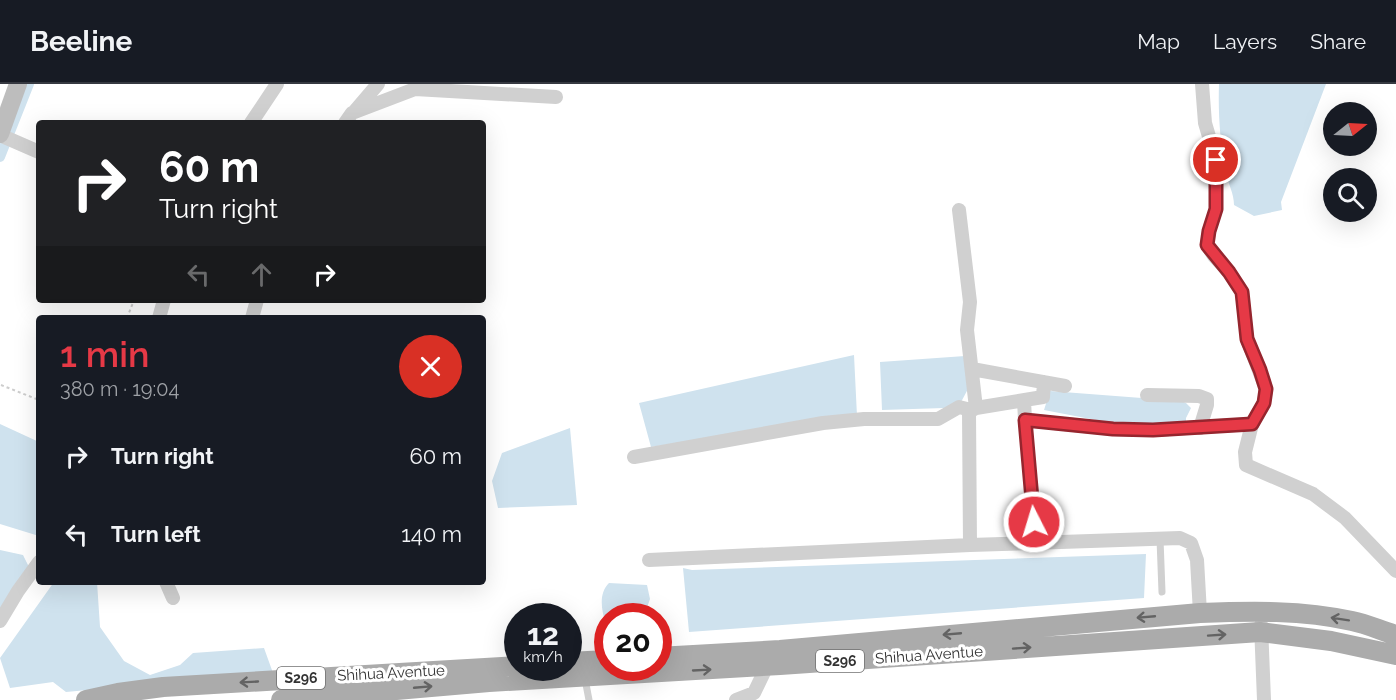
<!DOCTYPE html>
<meta charset="utf-8">
<style>
body{margin:0;font-family:Raleway,sans-serif;background:#20242c;color:#f1f3f6;height:100vh;display:flex;flex-direction:column;font-size:22px;white-space:nowrap}
*{box-sizing:border-box;margin:0}
p{font-size:20px;color:#9ea1a6}
.icon{flex:none;width:33px;height:33px;fill:none;stroke:currentColor;stroke-width:2;stroke-linecap:round;stroke-linejoin:round}
.map{position:relative;flex:1;overflow:hidden}
.panel{position:absolute;left:36px;top:231px;width:450px;height:270px;display:flex;flex-direction:column;background:#171b24;border-radius:6px;box-shadow:0 6px 24px #0002}
.panel>*{flex:none}
.guide{position:absolute;left:36px;top:36px;width:450px;height:183px;border-radius:6px;box-shadow:0 6px 24px #0002;background:#202124;color:#fff;overflow:hidden}
.needle{width:39px;rotate:72deg}
.buttons{position:absolute;left:1323px;top:18px;display:grid;gap:12px}
.buttons a{display:grid;place-items:center;width:54px;height:54px;border-radius:50%;background:#171b24;box-shadow:0 6px 24px #0002;font-size:30px}
.speed{position:absolute;left:504px;top:519px;display:flex;gap:12px;font-size:30px;font-weight:700;text-align:center}
.speed>*{display:grid;place-content:center;width:78px;height:78px;border-radius:50%;background:#171b24;box-shadow:0 6px 24px #0002;line-height:1}
.speed small{font-size:15px;font-weight:400}
.speed .limit{border:9px solid #d22;background:#fff;color:#111}
.pin{position:absolute;display:grid;place-items:center;width:51px;height:51px;color:#fff;margin:-26px;border:3px solid #fff;border-radius:50%;box-shadow:0 2px 6px #0007}
.me{position:absolute;width:66px;margin:-33px;rotate:355deg;stroke-linejoin:round;filter:drop-shadow(0 0 4px #0008)}
.turn{display:flex;align-items:center;gap:21px;height:126px;padding:0 24px;font-size:27px}
.turn .icon{width:78px;height:78px;stroke-width:2.5}
.turn b{display:block;font-size:42px;line-height:51px}
.lanes{display:flex;align-items:center;height:57px;padding:0 24px;background:#0003;justify-content:center;gap:30px;direction:ltr}
.lanes .off{opacity:.35}
.round{display:grid;place-items:center;flex:none;width:63px;height:63px;border-radius:32px;background:#20242c}
.headline{display:flex;align-items:center;justify-content:space-between;height:102px;padding:0 24px}
h1{font-size:36px;font-weight:600;line-height:45px;color:#e63946}
ul{padding:0;list-style:none}
li{display:flex;align-items:center;gap:18px;height:78px;padding:0 24px}
li div{flex:1}
li b{display:block;font-size:22px}
li em{font-style:normal}
header{display:flex;align-items:center;gap:36px;box-sizing:border-box;height:84px;padding:0 30px;background:#171b24;border-bottom:2px solid #363941}
header strong{font-size:28px}
nav{display:flex;gap:33px;margin-inline-start:auto;font-size:21px}
.map>svg:first-child{display:block}
.water{fill:#cfe2ee}
.lines{fill:none;stroke-linecap:round;stroke-linejoin:round}
.canal{stroke:#cfe2ee;stroke-width:10}
.path{stroke:#cdcdcd;stroke-width:2;stroke-dasharray:3 3;stroke-linecap:butt}
.lane{stroke:#d0d0d0;stroke-width:7}
.street{stroke:#d0d0d0;stroke-width:14}
.secondary{stroke:#bdbdbd;stroke-width:18}
.primary{stroke:#ababab;stroke-width:20}
.oneway{stroke:#636363}
.route-casing{stroke:#96252e;stroke-width:15}
.route{stroke:#e63946;stroke-width:10}
.labels{text-anchor:middle;dominant-baseline:central;stroke-width:6;stroke-linejoin:round;paint-order:stroke}
.shield{fill:#fff;stroke:#707070;stroke-width:1.5}
.shield-label{font-size:14px;font-weight:bold;fill:#333}
.street-label{font-size:15px;fill:#333;stroke:#fff}
</style>
<header>
<strong>Beeline</strong>
<nav><a>Map</a><a>Layers</a><a>Share</a></nav>
</header>
<div class="map">
<svg width="1396" height="616" viewBox="0 0 1396 616">
<rect width="100%" height="100%" fill="#fff"/>
<path class="water" d="M1219,0H1326L1281,118L1282,126L1254,132L1234,121C1234,109 1228,100 1226,89C1220,60 1218,29 1219,0Z
M854,271L857,332L651,363L639,319Z
M965,272L969,303L960,320L944,324L882,326L880,278Z
M1050,307L1181,317L1186,319L1191,324L1186,334V344L1132,343L1044,326Z
M0,340L39,358V452L0,440Z
M570,344L577,421L498,424L492,397L502,369Z
M0,466L23,471L30,485L0,532Z
M1146,470L1144,514L689,548L683,484L692,486Z
M54,498H97L100,543L124,577L150,591L180,581L193,569L264,564L273,589L66,608L53,598L10,604L0,574Z
M609,499L647,501L650,515L644,532H608L607,537H605C601,524 599,509 609,499Z"/>
<g class="lines">
<path class="canal" d="M0,73L29,0"/>
<path class="path" d="M127,234L134,216
M1,301L39,316"/>
<path class="lane" d="M1025,336L1036,459
M1160,455L1162,508
M585,595L589,616"/>
<path class="street" d="M1202,0L1205,39L1216,76V125L1209,147L1207,161L1214,172L1229,188L1242,208L1247,255L1266,305L1264,319L1252,340L1245,368L1246,381L1313,410L1345,434L1396,487
M354,28L378,0
M251,39L277,0
M345,39L352,29L415,5L556,13
M0,51L39,68
M959,126L970,218L967,246L976,324
M159,234L164,216
M252,234L257,216
M972,285L1065,302
M1147,311L1199,312L1207,315V321L1200,344
M1024,316L1025,336L1113,345L1153,346L1252,340
M634,373L823,339L864,335H938L959,323L967,325L969,328
M970,461L969,328L976,324L1043,313L1044,298
M649,476L970,461L1180,454L1191,459L1197,476L1200,529
M166,498L173,514
M0,537L18,507L39,478
M1261,541L1264,616
M736,616L754,609L767,582V575"/>
<path class="secondary" d="M0,50L18,0"/>
<path class="primary" d="M658,573L780,566L1200,529C1252,527 1302,526 1352,537C1367,540 1382,547 1396,551
M568,578L608,576
M86,616L118,609L163,603L518,582
M281,616L489,598L780,581L1260,548L1331,557L1396,571"/>
</g>
<defs><path id="oneway-shaft" d="M-6 0H5M1.5-3L5.5 0L1.5 3" fill="none" stroke-width="1.6" stroke-linecap="round" stroke-linejoin="round" transform="scale(1.5)"/></defs>
<g class="oneway">
<use href="#oneway-shaft" transform="translate(1146 533) rotate(175)"/>
<use href="#oneway-shaft" transform="translate(1340 535) rotate(-171)"/>
<use href="#oneway-shaft" transform="translate(952 550) rotate(175)"/>
<use href="#oneway-shaft" transform="translate(1217 551) rotate(-4)"/>
<use href="#oneway-shaft" transform="translate(1022 564) rotate(-4)"/>
<use href="#oneway-shaft" transform="translate(702 586) rotate(-3)"/>
<use href="#oneway-shaft" transform="translate(249 598) rotate(177)"/>
<use href="#oneway-shaft" transform="translate(423 603) rotate(-5)"/>
</g>
<g class="lines">
<defs>
<path id="route" d="M1034,438L1025,336L1113,345L1153,346L1252,340L1264,319L1266,305L1260,286L1247,255L1242,208L1229,188L1207,161L1209,147L1216,125V76"/>
</defs>
<use href="#route" class="route-casing"/>
<use href="#route" class="route"/>
</g>
<g class="labels">
<g class="shield">
<rect x="816" y="566" width="48" height="22" rx="4.5"/>
<rect x="277" y="583" width="48" height="22" rx="4.5"/>
</g>
<g class="shield-label">
<text x="840" y="577">S296</text>
<text x="301" y="594">S296</text>
</g>
<g class="street-label">
<text transform="translate(929 571) rotate(-4)">Shihua Aventue</text>
<text transform="translate(391 589) rotate(-3)">Shihua Aventue</text>
</g>
</g>
</svg>
<div class="buttons">
<a><svg class="needle" viewBox="-14 -14 28 28"><path d="M0-13l5 13h-10z" fill="#e53935"/><path d="M0 13l5-13h-10z" fill="#9ea1a6"/></svg></a>
<a><svg class="icon" aria-label="search" viewBox="0 0 24 24"><circle cx="10" cy="10" r="6"/><path d="M15 15l6 6"/></svg></a>
</div>
<div class="speed"><div>12<small>km/h</small></div><div class="limit">20</div></div>
<div class="pin" style="left:1216px;top:76px;background:#d93025"><svg class="icon" aria-label="arrive" viewBox="0 0 24 24"><path d="M6 21V4h12l-3 4 3 4H6"/></svg></div>
<svg class="me" style="left:1034px;top:438px" viewBox="-20 -20 40 40"><circle r="17" fill="#e63946" stroke="#fff" stroke-width="3"/><path d="M0-11L8 9 0 5-8 9z" fill="#fff"/></svg>
<div class="guide">
<div class="turn"><svg class="icon" aria-label="right" viewBox="0 0 24 24"><path d="M7 20v-9h11M14 6l5 5-5 5"/></svg><div><b>60 m</b>Turn right</div></div>
<div class="lanes"><svg class="icon off" aria-label="left" viewBox="0 0 24 24"><path d="M17 20v-9H6M10 6l-5 5 5 5"/></svg><svg class="icon off" aria-label="ahead" viewBox="0 0 24 24"><path d="M12 20V5M6 11l6-6 6 6"/></svg><svg class="icon" aria-label="right" viewBox="0 0 24 24"><path d="M7 20v-9h11M14 6l5 5-5 5"/></svg></div>
</div>
<section class="panel">
<div class="headline"><div><h1>1 min</h1><p>380 m · 19:04</p></div><a class="round" style="background:#d93025;color:#fff"><svg class="icon" aria-label="close" viewBox="0 0 24 24"><path d="M6 6l12 12M18 6L6 18"/></svg></a></div>
<ul>
<li><svg class="icon" aria-label="right" viewBox="0 0 24 24"><path d="M7 20v-9h11M14 6l5 5-5 5"/></svg><div><b>Turn right</b></div><em>60 m</em></li>
<li><svg class="icon" aria-label="left" viewBox="0 0 24 24"><path d="M17 20v-9H6M10 6l-5 5 5 5"/></svg><div><b>Turn left</b></div><em>140 m</em></li>
</ul>
</section>
</div>
